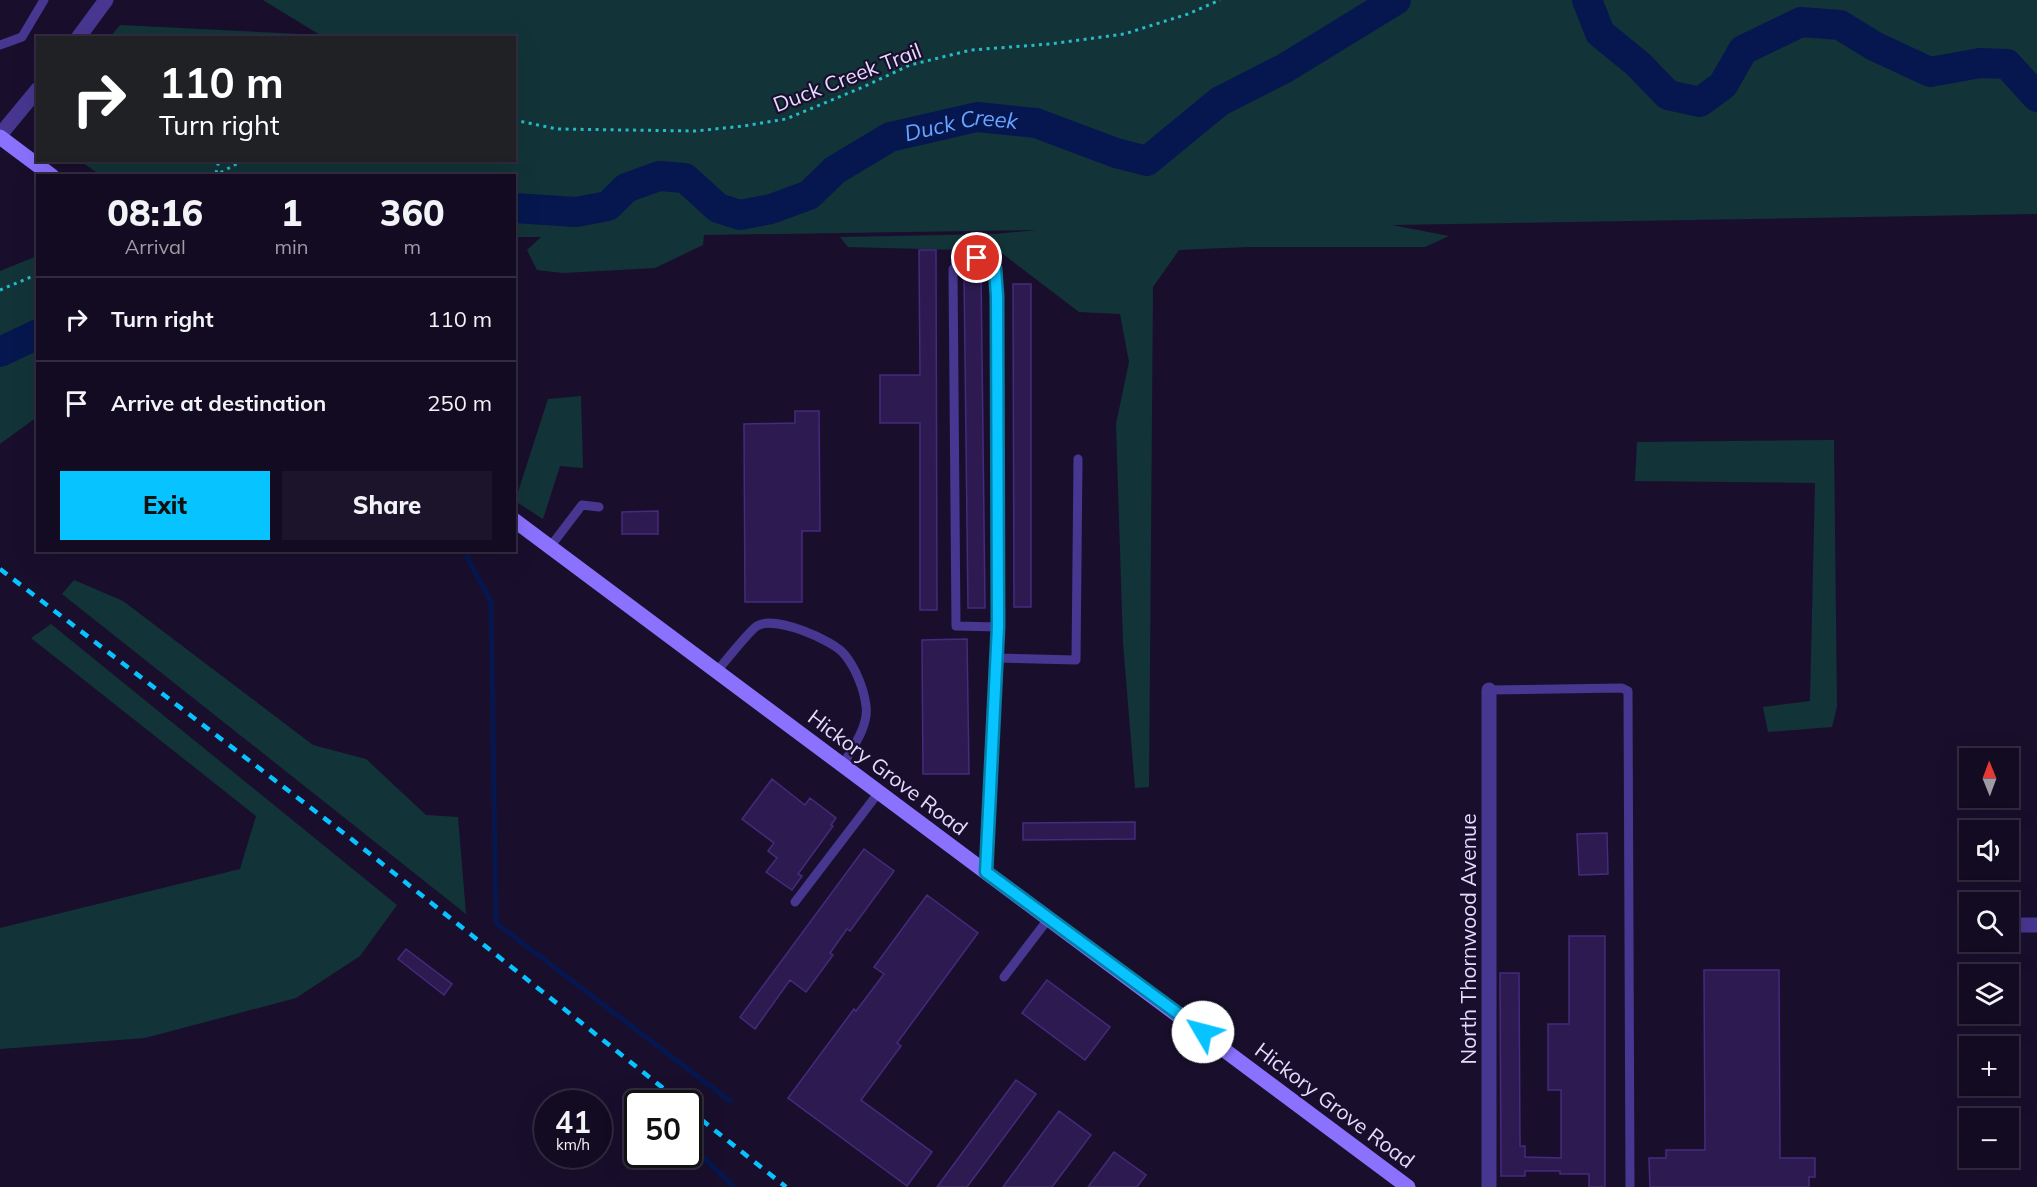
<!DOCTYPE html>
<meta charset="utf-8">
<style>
body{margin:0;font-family:Mulish,sans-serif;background:#1c142a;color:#f1f3f6;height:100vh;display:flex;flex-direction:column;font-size:22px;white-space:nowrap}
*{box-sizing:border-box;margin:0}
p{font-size:20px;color:#9d9ba5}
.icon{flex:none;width:33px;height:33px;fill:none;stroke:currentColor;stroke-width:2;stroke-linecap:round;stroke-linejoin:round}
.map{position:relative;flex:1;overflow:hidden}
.details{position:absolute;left:36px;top:174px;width:480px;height:378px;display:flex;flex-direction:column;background:#130b22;border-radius:0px;box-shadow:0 6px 24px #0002,0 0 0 2px #322b40}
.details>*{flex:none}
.guide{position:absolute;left:36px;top:36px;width:480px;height:126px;border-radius:0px;box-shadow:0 6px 24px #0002,0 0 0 2px #322b40;background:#202124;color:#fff;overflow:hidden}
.needle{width:39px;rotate:359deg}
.fabs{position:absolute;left:1959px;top:748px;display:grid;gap:12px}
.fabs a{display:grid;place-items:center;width:60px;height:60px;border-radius:0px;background:#130b22;box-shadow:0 6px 24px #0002,0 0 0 2px #322b40;font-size:30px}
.speed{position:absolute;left:534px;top:1090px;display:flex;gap:12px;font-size:30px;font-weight:700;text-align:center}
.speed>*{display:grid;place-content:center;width:78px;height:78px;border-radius:50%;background:#130b22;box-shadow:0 6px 24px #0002,0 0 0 2px #322b40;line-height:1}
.speed small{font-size:15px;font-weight:400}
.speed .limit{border:3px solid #111;border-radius:9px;background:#fff;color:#111}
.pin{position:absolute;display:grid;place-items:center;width:51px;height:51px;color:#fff;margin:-26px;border:3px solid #fff;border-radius:50%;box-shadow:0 2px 6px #0007}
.me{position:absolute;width:66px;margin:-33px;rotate:307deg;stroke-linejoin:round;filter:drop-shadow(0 0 4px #0008)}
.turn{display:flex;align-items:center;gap:21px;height:126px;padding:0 24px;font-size:27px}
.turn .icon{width:78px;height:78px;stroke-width:2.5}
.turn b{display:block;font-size:42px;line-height:51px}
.eta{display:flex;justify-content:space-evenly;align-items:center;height:102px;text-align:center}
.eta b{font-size:36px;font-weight:800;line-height:42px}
.primary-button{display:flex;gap:12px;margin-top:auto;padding:12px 24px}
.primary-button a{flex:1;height:69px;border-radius:0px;background:#07c3ff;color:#111;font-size:24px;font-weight:800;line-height:69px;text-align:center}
.primary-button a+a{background:#1c142a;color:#f1f3f6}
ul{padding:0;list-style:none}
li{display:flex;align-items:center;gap:18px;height:84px;padding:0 24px;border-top:2px solid #322b40}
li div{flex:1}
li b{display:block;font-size:22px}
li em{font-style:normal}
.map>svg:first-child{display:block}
.green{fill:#123438}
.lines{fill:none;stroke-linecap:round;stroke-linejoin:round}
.stream{stroke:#06174f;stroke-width:5}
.river{stroke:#06174f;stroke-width:30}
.building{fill:#2c1a50;stroke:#462a7d;stroke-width:1.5}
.path{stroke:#27bbc8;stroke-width:3;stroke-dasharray:3 4.5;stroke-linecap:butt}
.service{stroke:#473790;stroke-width:9}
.minor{stroke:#473790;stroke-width:15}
.secondary{stroke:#8a72ff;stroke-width:15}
.rail{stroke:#07c3ff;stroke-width:4.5;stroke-dasharray:9 8;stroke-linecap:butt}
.route-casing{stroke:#057fa6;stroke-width:15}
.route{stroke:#07c3ff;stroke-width:10}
.labels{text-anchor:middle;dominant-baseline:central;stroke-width:4.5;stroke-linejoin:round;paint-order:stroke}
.street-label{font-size:21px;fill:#e4dbff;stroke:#190f2d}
.water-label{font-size:22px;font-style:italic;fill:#69a4ff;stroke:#190f2d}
</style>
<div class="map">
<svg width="2037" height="1187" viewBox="0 0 2037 1187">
<rect width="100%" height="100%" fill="#190f2d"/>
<path class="green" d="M263,0H2037V214L1392,225L1449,236L1425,247H1247L1179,250L1153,287L1149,787L1135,788L1123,643L1116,424L1129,362L1120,314L1079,312L999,251L848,247L840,237L995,234L1037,230L704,235L703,245L655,268L563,273L537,270L527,250L541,237H516L514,176H102L80,161L514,160V38L110,37L120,25L320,35Z
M37,256V417L0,444V271Z
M581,396L583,468L560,466L543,519L515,501L548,399Z
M1834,440L1837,707L1832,727L1768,732L1763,707L1810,701L1815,483L1635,481L1637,442Z
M74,580L123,601L313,745L366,759L426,815L458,817L466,914L62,594Z
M51,624L397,905L360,956L296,998L145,1038L0,1049V928L240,869L256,816L31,638Z"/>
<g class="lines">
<path class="stream" d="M467,557L491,602L496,923L730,1101
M695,1149L734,1187"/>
<g class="river">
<path d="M1587,0L1600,33L1638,64L1668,95L1700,102L1723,85L1743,50L1801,22L1840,25L1874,46L1930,72L1980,63L2007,64L2037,97"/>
<path id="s1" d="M514,208L576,212L608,206L626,188L659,176L685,178L718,208L740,215L771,209L809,195L835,170L890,137L977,117L1036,123L1116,153L1147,161L1220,101L1285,68L1396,0"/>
<path d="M0,352L38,334"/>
</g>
</g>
<path class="building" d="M919,250H936L937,610H920V423H880V375H920Z
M964,271H981L985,608H968Z
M1013,284H1031V607H1014Z
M795,411H819L820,531H802V602H745L744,424L795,423Z
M658,511V534H622V512Z
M967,639L969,774H923L922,640Z
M772,779L805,805L810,798L836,818L831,825L833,826L798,874L802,876L792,890L766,872L777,858L768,851L774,843L742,819Z
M1135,822V839L1023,840V823Z
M1607,833L1608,874L1579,875L1577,834Z
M864,849L894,871L850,931L847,929L830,953L833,955L806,992L790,980L755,1029L740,1017Z
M927,895L978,933L897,1043L901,1046L861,1100L932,1152L907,1186L788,1098L854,1009L856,1011L884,974L874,967Z
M1569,936H1605V1187H1589V1174H1560V1171H1525V1176H1501L1500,973H1519L1520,1146H1525V1157L1561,1158V1090H1548V1024H1569Z
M406,949L452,984L444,995L398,959Z
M1704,970H1779L1780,1158H1815V1177H1809V1187H1650L1649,1158H1666V1150H1705Z
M1047,980L1110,1027L1085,1060L1022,1013Z
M1016,1080L1036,1094L967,1187H937Z
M1059,1111L1091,1135L1052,1187H1003Z
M1114,1152L1146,1175L1137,1187H1088Z"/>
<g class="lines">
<path class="path" d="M514,120L557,129L695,131L744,126L786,119L863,87L910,65L971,50L1050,44L1124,34L1188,14L1220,0
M216,173L219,160
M214,176L244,160
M0,290L38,274"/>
<path class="service" d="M0,45L22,37L44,0
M550,547L582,505L599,507
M997,658L1076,660L1078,459
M717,671C725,662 748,632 757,626C774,615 834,640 845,655C856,669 864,689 866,706C869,726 852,748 843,765
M1489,690L1622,688L1628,691L1630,1187
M986,872L998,627L997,296L995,269L977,258L961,260L953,269L956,626L998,627
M795,902L879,792
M1004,977L1049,918"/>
<path class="minor" d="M78,38L106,0
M0,135L38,89
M1489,690V1187
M2008,925H2037"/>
<path class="secondary" d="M0,137L52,176
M514,520L1408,1187"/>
<path class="rail" d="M0,569L350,838L683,1104
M688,1109L786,1187"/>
</g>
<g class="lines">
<defs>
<path id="route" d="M977,258L995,269L997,296L998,627L986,872L1203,1032"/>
</defs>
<use href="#route" class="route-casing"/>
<use href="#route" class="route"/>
</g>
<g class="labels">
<g class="street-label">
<text transform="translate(847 77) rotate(-21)">Duck Creek Trail</text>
<text transform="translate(888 772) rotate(37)">Hickory Grove Road</text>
<text transform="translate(1468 939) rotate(-90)">North Thornwood Avenue</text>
<text transform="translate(1335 1105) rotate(37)">Hickory Grove Road</text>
</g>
<g class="water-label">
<text stroke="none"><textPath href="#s1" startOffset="494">Duck Creek</textPath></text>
</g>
</g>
</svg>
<div class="fabs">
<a><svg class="needle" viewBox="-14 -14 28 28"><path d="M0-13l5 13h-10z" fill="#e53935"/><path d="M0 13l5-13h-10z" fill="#9d9ba5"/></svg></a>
<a><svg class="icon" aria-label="sound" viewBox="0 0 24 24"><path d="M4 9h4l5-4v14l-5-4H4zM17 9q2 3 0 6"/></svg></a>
<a><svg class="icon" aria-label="search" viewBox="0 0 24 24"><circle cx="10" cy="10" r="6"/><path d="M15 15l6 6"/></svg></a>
<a><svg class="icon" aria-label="layers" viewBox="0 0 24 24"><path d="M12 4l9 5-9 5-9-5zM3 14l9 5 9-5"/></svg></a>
<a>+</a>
<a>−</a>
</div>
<div class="speed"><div>41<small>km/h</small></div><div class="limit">50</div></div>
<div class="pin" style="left:977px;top:258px;background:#d93025"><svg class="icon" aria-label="arrive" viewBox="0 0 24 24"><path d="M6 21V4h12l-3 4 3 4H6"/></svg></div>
<svg class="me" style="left:1203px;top:1032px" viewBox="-20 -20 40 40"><circle r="19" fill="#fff"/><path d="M0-13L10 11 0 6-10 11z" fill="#07c3ff"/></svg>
<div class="guide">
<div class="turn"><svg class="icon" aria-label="right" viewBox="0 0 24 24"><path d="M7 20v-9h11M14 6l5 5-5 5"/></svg><div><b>110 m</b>Turn right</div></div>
</div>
<section class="details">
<div class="eta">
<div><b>08:16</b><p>Arrival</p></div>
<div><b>1</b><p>min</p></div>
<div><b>360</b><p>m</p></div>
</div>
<ul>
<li><svg class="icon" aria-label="right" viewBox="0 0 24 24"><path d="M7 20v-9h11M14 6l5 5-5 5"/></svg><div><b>Turn right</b></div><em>110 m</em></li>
<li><svg class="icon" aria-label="arrive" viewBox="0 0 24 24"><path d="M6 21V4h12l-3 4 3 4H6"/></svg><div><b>Arrive at destination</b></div><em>250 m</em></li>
</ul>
<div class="primary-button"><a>Exit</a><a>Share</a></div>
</section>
</div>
